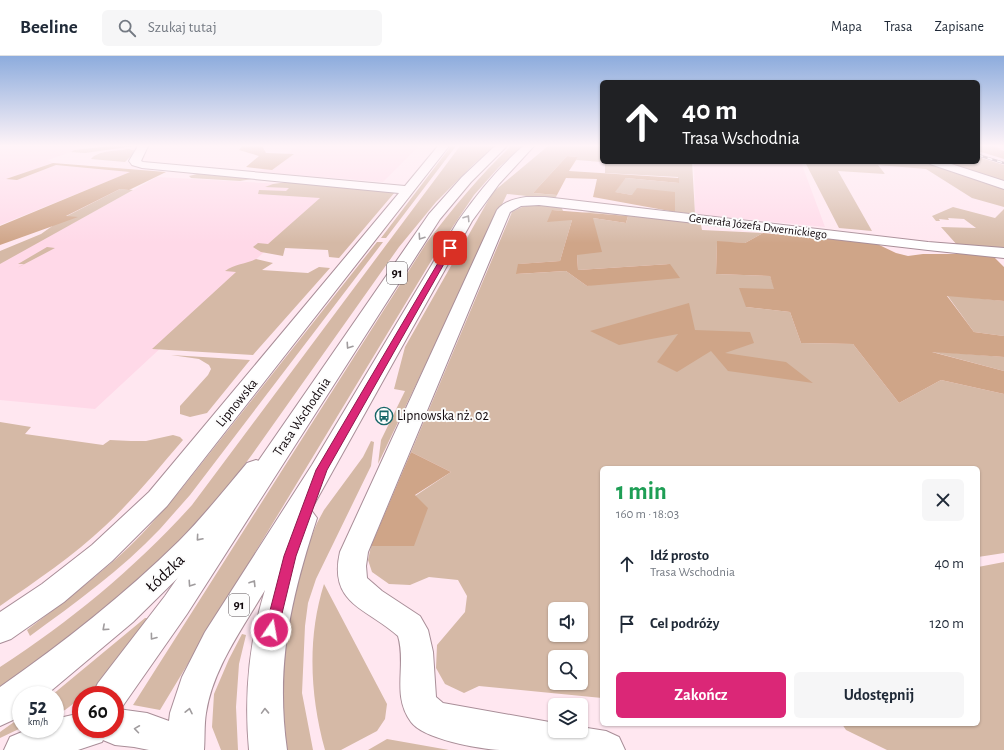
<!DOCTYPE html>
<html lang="pl">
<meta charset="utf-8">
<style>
body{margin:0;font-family:"Alegreya Sans",sans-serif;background:#f6f6f7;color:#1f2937;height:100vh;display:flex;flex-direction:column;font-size:15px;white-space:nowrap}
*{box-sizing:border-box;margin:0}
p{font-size:13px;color:#747a83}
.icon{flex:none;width:22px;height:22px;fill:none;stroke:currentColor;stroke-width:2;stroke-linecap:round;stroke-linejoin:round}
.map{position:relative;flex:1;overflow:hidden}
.sheet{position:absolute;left:600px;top:410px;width:380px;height:260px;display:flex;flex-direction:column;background:#fff;border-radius:6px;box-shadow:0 1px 3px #0004}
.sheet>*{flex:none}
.banner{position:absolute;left:600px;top:24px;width:380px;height:84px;border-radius:6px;box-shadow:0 1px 3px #0004;background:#202124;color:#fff;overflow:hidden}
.fabs{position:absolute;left:548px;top:546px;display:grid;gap:8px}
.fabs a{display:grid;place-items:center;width:40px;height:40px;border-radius:6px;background:#fff;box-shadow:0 1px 3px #0004;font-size:20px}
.speed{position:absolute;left:12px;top:630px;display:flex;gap:8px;font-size:20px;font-weight:700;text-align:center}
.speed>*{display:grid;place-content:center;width:52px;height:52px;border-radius:50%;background:#fff;box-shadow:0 1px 3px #0004;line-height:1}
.speed small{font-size:10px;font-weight:400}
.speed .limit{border:6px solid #d22;background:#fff;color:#111}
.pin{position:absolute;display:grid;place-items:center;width:34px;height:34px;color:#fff;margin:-17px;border-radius:8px;box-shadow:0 2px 6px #0006}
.me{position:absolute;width:44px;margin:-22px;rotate:12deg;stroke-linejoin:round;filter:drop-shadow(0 0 3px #0008)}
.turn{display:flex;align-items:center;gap:14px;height:84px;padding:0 16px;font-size:18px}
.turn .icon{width:52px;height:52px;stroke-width:2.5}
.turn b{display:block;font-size:28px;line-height:34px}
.round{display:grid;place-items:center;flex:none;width:42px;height:42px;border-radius:6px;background:#f6f6f7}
.overview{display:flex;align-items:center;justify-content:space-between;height:68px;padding:0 16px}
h1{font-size:24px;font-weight:600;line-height:30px;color:#1e9e55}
.action{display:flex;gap:8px;margin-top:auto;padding:8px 16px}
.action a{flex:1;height:46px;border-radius:6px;background:#db2777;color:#fff;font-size:16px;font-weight:600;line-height:46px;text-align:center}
.action a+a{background:#f6f6f7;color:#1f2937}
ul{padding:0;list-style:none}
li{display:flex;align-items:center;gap:12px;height:60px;padding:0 16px}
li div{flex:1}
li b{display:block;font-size:15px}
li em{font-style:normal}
header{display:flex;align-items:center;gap:24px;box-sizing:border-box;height:56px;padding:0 20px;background:#fff;border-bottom:1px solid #e0e1e3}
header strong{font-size:19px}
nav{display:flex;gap:22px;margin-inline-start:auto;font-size:14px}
.search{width:280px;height:36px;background:#f6f6f7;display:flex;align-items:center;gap:10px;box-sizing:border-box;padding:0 14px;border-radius:6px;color:#747a83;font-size:15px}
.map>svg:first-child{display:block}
.built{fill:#ffd9e8}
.green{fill:#d5b9a6;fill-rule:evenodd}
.forest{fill:#cfa588}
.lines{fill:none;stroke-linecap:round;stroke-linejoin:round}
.minor-casing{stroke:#a98e98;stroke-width:2}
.secondary-casing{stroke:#a98e98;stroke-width:2}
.primary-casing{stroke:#a98e98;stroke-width:2}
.minor{fill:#fff;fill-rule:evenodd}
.secondary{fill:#fff;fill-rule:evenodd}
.primary{fill:#fff;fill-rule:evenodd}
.rail-casing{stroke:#88787e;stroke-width:2.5}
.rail{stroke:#fcfcfc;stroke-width:1.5;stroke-dasharray:5;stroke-linecap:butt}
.oneway{stroke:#a09c9e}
.route{fill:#db2777;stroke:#8e194d}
.labels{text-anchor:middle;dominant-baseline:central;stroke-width:4;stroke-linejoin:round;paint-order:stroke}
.far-street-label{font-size:12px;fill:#11080c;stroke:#fcfcfc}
.shield{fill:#fcfcfc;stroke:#585154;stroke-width:1}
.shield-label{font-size:13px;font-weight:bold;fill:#11080c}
.street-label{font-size:14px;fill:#11080c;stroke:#fcfcfc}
.poi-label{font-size:14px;fill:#11080c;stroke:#fcfcfc;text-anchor:start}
.near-street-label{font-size:17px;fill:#11080c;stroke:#fcfcfc}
</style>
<header>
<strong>Beeline</strong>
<div class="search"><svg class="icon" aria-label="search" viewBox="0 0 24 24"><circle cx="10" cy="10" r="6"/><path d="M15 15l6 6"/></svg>Szukaj tutaj</div>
<nav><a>Mapa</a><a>Trasa</a><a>Zapisane</a></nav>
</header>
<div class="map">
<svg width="1004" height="694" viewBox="0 0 1004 694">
<rect width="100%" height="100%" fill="#ffe7f0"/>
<path class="built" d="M0,90H79L71,96L48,104L53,107L136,114L0,169Z
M298,90H419L383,126L258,116Z
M694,106H801L825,171L695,158Z
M157,121L334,131L95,353L0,344V207Z"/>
<path class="green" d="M113,90H134L85,97L71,96L74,94Z
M451,90H456L386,182H381Z
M460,90H496L475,107L436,146L399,191L251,400L213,451L148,520L0,637V611C71,565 135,512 192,449Z
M511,90H523L499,111L474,139L442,187L160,654L133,649L427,186C454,151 479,120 511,90Z
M548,90H602V106H692L695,158L675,156V136L632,139L614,136L626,122L679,127L678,121L605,117V106L576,104L578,101L567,100L533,137L557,139L555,143L507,138L378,408L381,384L405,335L394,333L405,291L493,136Z
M978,90H992L1001,93H998L1004,95V103L978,95Z
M129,93L136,95L125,106L91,103C98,94 118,95 129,93Z
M978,101L1004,109V127L942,106H978Z
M805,106H926L1004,132V151L972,142L926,113L878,109L885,118L838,115L872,175L839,172Z
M197,118H199L252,123L240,125L191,122L189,120Z
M287,126L395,136L339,202L329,201L328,194L285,192L283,200L261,196L253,191L258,187L268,188L320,142L258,138L259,134L286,135L289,132L265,131L273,128Z
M120,133L133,134L0,208V195L41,178L65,161Z
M535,148L561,150L563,155L552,154L572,164L560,205L519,208L517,218L566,215L587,230L670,208L578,214L577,199L593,162L626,167L628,160L582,156L603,155L698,166L701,169L702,174L763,177L745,187L717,186L716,218L770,220L775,233L746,251L790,256L801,287L853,288L899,347L941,324L1004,338V497L978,501V412H602V642L479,630L464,637L445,628L436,612L437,589L465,556L467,540L458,524L429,521L410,529L389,528L372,516L368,504L371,490H414L415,440L451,416L411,396L512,156L522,151ZM555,553H581V579H555ZM555,601H581V627H555Z
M953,151L995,162L1004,153V193L958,190L941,171L976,172L964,163L948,162L949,164L939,163L940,165H936L932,160Z
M377,186H383L190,439C180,450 170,462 160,473C121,514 75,547 30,580L27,574C57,551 87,528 116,503C139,483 159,459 179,436Z
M47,191L55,192L17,212L24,208H18Z
M256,203L273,207L262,214L308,217L319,211L330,212L253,299L152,293L236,216L225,215C234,208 246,208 256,203Z
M947,239L1004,245V280L974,276Z
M929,295L1004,301V315Z
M171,299L250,304L207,357L190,361L180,358V350L208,319L211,313L209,309L199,303Z
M0,366L31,371L25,378L103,389L110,384L131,385H146L173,379L180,381L183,384C158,413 133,444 105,470C73,500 36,525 0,550Z
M371,385L374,386L371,410L316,523L308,547L305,570L302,637L313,694H287L282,635L284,584L305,497L317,467L324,454L363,401Z
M1004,506V694H887L846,674L842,668H978V511Z
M324,528L387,648L385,663L377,675L341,694H325C310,640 307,582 324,528Z
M145,562H149C138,579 100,639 81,639V642L65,654L55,658V639H52Z
M242,578L246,579L239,608L236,651L238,694H221L212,671L214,638L229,603Z
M21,661V672L0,682V676Z
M387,683L449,694H368Z"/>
<path class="forest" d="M242,90H262L266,97L294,98L272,114L246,111L259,100L239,94Z
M567,100L578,101L569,115L679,122V127L626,122L615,136L632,139L637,132L675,136V156L593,141L597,123L566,122L557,139L533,137Z
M53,107L166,116L129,134L120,133L66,160L78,161L0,189V170L130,116L56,109L17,124L6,123Z
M552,154L628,160L626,167L593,162L602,196L577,199L578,214L670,208L680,222L587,230L566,215L516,218L518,208L560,205L572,164L547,166Z
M763,177L875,187L896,197L908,200L923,198H968L993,200L1004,211V245L947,240L974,276L1004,280V301L932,296L1004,315V338L941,324L899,347L853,288L801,287L790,256L746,251L739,232L774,233L770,220L716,218L717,185L745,187Z
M689,247L695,274L750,276L754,287L725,297L786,306L813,327L728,315L711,295L677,316L657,306L678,278L619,289L590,275Z
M411,396L451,416L415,439L428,452L414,490H371Z"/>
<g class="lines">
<defs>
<path id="minor" d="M138,90H148L141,105L143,106L405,130L438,90H449L167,450L112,505L64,546L11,583L0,587V556L42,528L92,489L149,436L399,137L142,112L132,109L129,105Z
M928,106H945L1004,125V133L930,108Z
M526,141H545L928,186L1004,192V202L928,194L539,149L521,150L510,156L368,496L366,510L367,522L382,535L420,560L428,574L433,596L436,641L443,647L555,667V675H581V671L606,675L619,681L625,694C583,694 541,694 500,694C479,693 423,683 411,666C391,639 407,609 398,580C367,552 328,548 340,496L497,154C504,145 515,143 526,141Z"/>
<path id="secondary" d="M256,404L265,407L268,413L265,419L200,500L133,566L46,639H21V658L13,664L0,670V631C63,587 124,539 179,485C203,461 225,433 247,407Z"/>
<path id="primary" d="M495,90H507L471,126L440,163L187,558L122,651L118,653L147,657L169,665L170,657L182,621L205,576L312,409L458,165C477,138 498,112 523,90H534L499,128L472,165L311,454L317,462C291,542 275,609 287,694H249C244,639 249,586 265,534C243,572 213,612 206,657C204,669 205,682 204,694H149L134,691L115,689L103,684L102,686L78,694H4L10,681L29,673H55V663L81,657V673H115V639H92L98,627L165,540L429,158L462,121Z"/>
</defs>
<use href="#minor" class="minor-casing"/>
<use href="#secondary" class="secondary-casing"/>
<use href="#primary" class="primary-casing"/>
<use href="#minor" class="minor"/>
<use href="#secondary" class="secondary"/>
<use href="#primary" class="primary"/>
<defs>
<path id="rail" d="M978,99L1004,107"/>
</defs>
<use href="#rail" class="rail-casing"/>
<use href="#rail" class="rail"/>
</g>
<defs><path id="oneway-chevron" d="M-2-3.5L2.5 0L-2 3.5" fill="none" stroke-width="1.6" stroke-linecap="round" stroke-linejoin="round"/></defs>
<g class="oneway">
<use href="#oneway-chevron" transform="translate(467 162) rotate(-57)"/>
<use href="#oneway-chevron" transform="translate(421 181) rotate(124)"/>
<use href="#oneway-chevron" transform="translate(349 290) rotate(124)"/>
<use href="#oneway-chevron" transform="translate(199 482) rotate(131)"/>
<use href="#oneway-chevron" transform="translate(253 527) rotate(-58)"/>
<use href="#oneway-chevron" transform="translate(191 528) rotate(124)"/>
<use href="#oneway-chevron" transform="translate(105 572) rotate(138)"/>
<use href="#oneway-chevron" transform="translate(153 581) rotate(127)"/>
<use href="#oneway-chevron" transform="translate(189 655) rotate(-78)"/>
<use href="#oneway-chevron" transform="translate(265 655) rotate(-92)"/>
<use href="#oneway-chevron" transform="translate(137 673) rotate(-172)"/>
</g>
<linearGradient id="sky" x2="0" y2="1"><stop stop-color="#8dacdd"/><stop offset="0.48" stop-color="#fff4f8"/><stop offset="1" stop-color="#fff4f8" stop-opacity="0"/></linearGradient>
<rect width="1004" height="187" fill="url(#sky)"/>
<path class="route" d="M448,190L453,192L327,414L296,500L278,574L276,578L271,580L267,578L265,574L284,500L316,414Z"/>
<defs>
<symbol id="bus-ring" viewBox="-11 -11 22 22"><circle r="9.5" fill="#fcfcfc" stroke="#166567" stroke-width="1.5"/><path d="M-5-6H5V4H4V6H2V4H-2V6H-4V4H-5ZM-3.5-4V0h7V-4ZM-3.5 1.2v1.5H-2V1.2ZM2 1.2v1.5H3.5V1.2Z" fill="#166567"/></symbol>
</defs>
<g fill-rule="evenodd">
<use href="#bus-ring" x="374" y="350" width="20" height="20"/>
</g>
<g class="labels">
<g class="far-street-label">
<text transform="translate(758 170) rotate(7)">Generała Józefa Dwernickiego</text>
</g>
<g class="shield">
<rect x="387" y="206" width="20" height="22" rx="3"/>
<rect x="229" y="538" width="20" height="22" rx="3"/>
</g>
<g class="shield-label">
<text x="397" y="217">91</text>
<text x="239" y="549">91</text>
</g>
<g class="street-label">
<text transform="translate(237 347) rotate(-51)">Lipnowska</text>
<text transform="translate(302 361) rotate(-56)">Trasa Wschodnia</text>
</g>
<g class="poi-label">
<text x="397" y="360">Lipnowska nż. 02</text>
</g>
<g class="near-street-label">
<text transform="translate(165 517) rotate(-44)">Łódzka</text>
</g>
</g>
</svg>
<div class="fabs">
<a><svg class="icon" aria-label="sound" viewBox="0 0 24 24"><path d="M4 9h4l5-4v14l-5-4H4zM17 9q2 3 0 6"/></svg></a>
<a><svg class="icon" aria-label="search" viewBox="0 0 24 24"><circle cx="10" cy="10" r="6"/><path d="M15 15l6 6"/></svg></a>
<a><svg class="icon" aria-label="layers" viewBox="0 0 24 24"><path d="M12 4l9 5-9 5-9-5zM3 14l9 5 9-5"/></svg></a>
</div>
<div class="speed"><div>52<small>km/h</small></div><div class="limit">60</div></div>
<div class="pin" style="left:450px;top:192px;background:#d93025"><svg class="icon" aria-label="arrive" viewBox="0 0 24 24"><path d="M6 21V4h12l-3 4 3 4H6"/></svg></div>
<svg class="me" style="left:271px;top:574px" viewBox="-20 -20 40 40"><circle r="17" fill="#db2777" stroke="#fff" stroke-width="3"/><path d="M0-11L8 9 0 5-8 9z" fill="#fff"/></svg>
<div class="banner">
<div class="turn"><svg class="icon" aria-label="ahead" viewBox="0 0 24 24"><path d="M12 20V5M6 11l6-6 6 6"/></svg><div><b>40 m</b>Trasa Wschodnia</div></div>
</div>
<section class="sheet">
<div class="overview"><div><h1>1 min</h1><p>160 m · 18:03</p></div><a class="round"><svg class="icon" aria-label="close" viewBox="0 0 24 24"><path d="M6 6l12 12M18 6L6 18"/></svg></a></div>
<ul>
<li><svg class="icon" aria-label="ahead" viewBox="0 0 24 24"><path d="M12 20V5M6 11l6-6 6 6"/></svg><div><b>Idź prosto</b><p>Trasa Wschodnia</p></div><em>40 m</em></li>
<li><svg class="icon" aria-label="arrive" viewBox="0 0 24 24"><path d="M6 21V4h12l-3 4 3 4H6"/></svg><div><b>Cel podróży</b></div><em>120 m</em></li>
</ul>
<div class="action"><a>Zakończ</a><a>Udostępnij</a></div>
</section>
</div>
